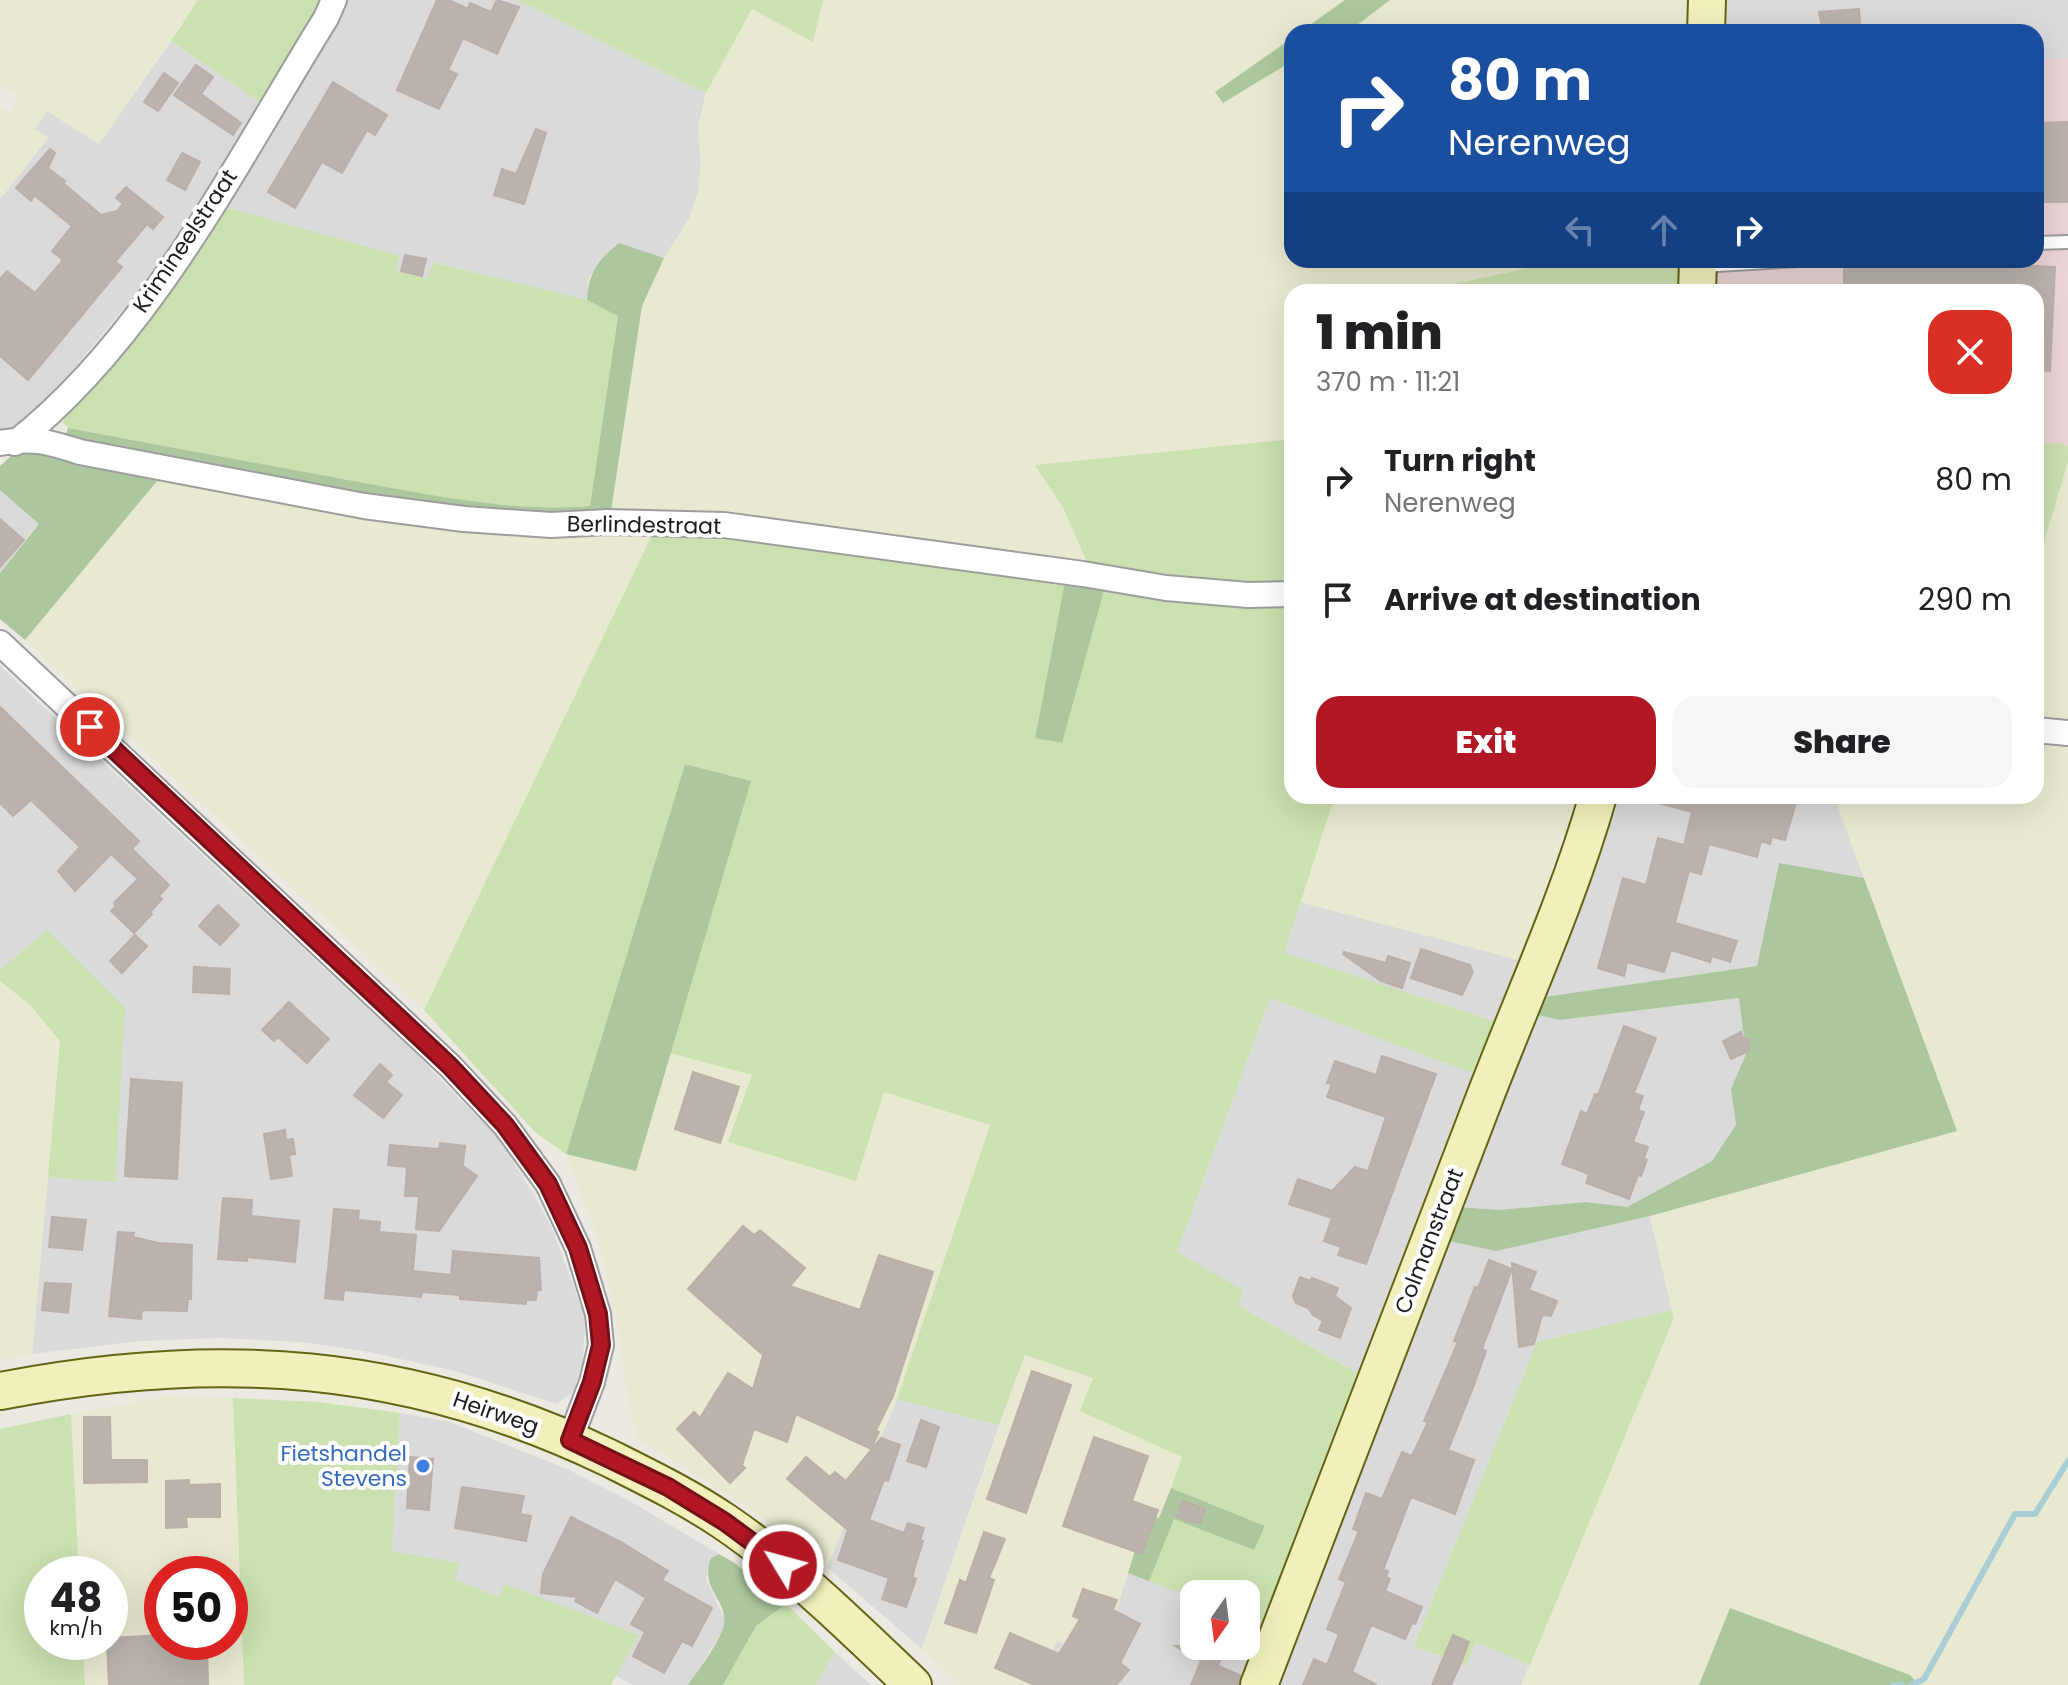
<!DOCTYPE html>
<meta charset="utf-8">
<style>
body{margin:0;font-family:Poppins,sans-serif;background:#f6f6f6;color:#202124;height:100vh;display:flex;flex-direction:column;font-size:30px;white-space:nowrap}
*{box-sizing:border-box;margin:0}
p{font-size:26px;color:#757577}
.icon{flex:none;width:44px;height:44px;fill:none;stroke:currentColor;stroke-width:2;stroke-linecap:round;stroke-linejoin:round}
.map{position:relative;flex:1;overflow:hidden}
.details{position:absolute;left:1284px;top:284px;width:760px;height:520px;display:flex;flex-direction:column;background:#fff;border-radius:24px;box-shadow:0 8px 32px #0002}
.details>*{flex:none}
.hud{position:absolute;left:1284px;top:24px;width:760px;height:244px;border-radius:24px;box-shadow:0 8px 32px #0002;background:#1a4fa0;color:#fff;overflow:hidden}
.needle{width:52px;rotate:194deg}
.controls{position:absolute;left:1180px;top:1580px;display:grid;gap:16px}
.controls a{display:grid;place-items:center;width:80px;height:80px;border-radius:16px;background:#fff;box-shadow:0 8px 32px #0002;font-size:40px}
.speed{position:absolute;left:24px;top:1556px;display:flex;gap:16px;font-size:40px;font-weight:700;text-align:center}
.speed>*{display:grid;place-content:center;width:104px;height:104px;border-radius:50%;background:#fff;box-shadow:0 8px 32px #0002;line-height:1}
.speed small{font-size:20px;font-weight:400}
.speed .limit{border:12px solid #d22;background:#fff;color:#111}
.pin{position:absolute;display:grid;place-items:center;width:68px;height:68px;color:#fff;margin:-34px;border:4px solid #fff;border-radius:50%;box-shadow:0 2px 8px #0007}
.me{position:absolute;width:88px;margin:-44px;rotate:307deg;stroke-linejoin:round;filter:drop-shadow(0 0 6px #0008)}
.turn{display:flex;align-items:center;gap:28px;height:168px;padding:0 32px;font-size:36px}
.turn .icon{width:104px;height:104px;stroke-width:2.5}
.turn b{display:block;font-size:56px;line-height:68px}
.lanes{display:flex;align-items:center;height:76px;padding:0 32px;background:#0003;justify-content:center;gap:40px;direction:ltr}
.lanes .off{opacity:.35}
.round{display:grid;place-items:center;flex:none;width:84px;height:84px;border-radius:24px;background:#f6f6f6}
.overview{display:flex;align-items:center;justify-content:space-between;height:136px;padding:0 32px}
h1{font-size:48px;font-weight:800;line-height:60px}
.primary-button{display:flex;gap:16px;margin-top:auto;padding:16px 32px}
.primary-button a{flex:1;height:92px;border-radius:24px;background:#b11823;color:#fff;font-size:32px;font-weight:800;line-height:92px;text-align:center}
.primary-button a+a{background:#f6f6f6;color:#202124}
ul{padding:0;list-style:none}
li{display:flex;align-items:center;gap:24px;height:120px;padding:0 32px}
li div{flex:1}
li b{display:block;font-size:30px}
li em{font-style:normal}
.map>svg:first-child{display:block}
.residential{fill:#dadada}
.commercial{fill:#ebd4d5}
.farmland{fill:#e9e9d1;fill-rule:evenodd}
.grass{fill:#cbe1af}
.forest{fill:#acc79d}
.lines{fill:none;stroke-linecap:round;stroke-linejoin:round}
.stream{stroke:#a9ced5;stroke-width:6}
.building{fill:#b9b2ad;stroke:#bcafa8;stroke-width:2}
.service-casing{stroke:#9d9d9d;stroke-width:16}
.minor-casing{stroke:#9d9d9d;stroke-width:28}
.secondary-casing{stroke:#626512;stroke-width:40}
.service{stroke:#fff;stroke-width:12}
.minor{stroke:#fff;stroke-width:24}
.secondary{stroke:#f1f0bd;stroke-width:36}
.route-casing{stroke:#731017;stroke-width:20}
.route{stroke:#b11823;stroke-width:14}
.shop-dot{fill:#3f7fe0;stroke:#fff;stroke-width:3}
.labels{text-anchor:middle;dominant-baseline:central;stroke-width:8;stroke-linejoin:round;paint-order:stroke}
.street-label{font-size:22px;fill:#1c1c1c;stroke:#fff}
.shop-label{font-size:22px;fill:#366cbe;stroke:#fff;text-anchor:end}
</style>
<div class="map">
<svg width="2068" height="1685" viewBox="0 0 2068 1685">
<rect width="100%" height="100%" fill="#ece9e3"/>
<path class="residential" d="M345,0H517L706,93L698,127L701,162L698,192L689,219L664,258L618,243L589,277L587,300L434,262L427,279L396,271L399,256L225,207Z
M1726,0H2068V58L2036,60V32H1725Z
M171,41L262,104L150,277L33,417L9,431L0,432V199L48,138L35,129L47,111L99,144Z
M0,490L39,523L0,573Z
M0,666L416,1054L497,1137L533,1193L553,1231L585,1317L583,1361L573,1392L557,1404L455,1371L364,1351L301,1342L221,1338L139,1341L32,1354L48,1177L115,1181L48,930L0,970Z
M1618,796H1834L1864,878L1779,864L1758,966L1544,997Z
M1300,902L1519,960L1494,1021L1283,953Z
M1270,998L1472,1073L1357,1373L1239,1306L1177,1252Z
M1739,998L1746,1054L1731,1089L1736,1125L1712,1161L1627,1207L1586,1202L1498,1210L1460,1207L1538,1015L1560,1020Z
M1650,1216L1672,1310L1537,1342L1414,1646L1465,1666L1476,1641L1530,1665L1521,1685H1273L1448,1241L1496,1251Z
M897,1399L999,1425L922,1649L827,1567Z
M400,1413L450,1422L567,1469L628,1500L719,1554L711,1558L706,1579L725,1620L722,1632L688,1685H633L616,1676L638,1635L506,1585L499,1597L454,1580L458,1563L392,1552Z
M1128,1573L1194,1597V1646H1246V1617L1264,1623L1241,1685H1037L1057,1641L1102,1656Z
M835,1652L871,1685H816Z"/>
<path class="commercial" d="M2068,58V446L2036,440V292H1715L1716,260H2036V60Z"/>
<path class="farmland" d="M0,0H198L99,144L47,111L35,129L48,138L0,199V106L10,112L19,97L0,84Z
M823,0H1345L1300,32H1292V38L1215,92L1223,103L1292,61V260H1566L1417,292H1292V439L1035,465L1063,508L1087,562L771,518L650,509L611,511L642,306L664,258L689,219L698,192L701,162L698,127L706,93L752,9L813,42Z
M1390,0H1687L1686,32H1348Z
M2068,462V723L2036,720V569Z
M157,481L449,530L527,534L652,535L424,1010L25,640Z
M2036,743L2068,745V1685H1914L1916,1680L1730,1608L1699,1685H1521L1674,1319L1650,1216L1956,1131L1834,796H2036Z
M1335,796H1578L1519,960L1300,902Z
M0,981L30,1005L60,1041L32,1354L0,1361Z
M670,1053L752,1075L728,1142L855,1180L883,1091L990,1125L897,1399L827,1567L750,1509L638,1439L628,1399L617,1321L598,1239L566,1154L636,1170Z
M1025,1355L1093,1378L1081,1411L1182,1457L1159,1519L1146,1515L1102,1657L1057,1641L1037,1685H960L922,1649Z
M171,1396L233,1398L244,1685H85L83,1642H110V1574H79L71,1414ZM162,1574H230V1642H162Z"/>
<path class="grass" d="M198,0H324L262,104L171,41Z
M517,0H823L813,42L752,9L706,93Z
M225,207L400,256L396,271L427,279L433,262L587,300L618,315L590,506C510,513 421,494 343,479C251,462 159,445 68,428L63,423L65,418L133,341Z
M1566,260H1680L1679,292H1417Z
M1292,439V584L1224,582L1087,562L1063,508L1035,465Z
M2036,440L2068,446V462L2036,569Z
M652,535L713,536L1065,581L1035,737L1061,743L1105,587L1211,605L1292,602V796H1335L1284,953L1494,1021L1472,1073L1270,998L1177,1252L1243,1290L1239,1306L1357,1373L1294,1537L1264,1623L1246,1617V1594H1194V1597L1149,1581L1173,1518L1253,1550L1265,1526L1171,1488L1182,1457L1080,1411L1093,1378L1025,1355L999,1425L897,1399L990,1125L884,1092L856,1181L728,1142L752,1075L670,1053L751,781L685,764L566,1154L536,1133L424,1010Z
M47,930L125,1008L115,1182L48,1177L60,1041L30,1005L0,981V970Z
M1672,1310L1674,1318L1530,1665L1476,1642L1466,1666L1414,1646L1537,1342Z
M233,1398L318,1402L400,1413L392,1551L459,1563L455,1580L499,1597L505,1584L639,1635L611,1685H244Z
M71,1414L79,1574H42V1642H83L85,1685H0V1429Z
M786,1604L835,1652L816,1685H723L756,1626Z"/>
<path class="forest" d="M1345,0H1390L1348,32H1300Z
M1292,38V61L1223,103L1215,92Z
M619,243L664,258L642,306L611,511C430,525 241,474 64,439L68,428C159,445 251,462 343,479C421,493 510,513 590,506L618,316L587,300C589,272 597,261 619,243Z
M23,445L157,481L25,640L0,619V573L39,524L0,490V466Z
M1065,581L1105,587L1062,743L1035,738Z
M685,764L751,781L636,1171L566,1154Z
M1779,863L1864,878L1957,1131L1650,1216L1496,1251L1448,1241L1460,1207L1498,1210L1586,1202L1627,1207L1712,1161L1736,1125L1731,1089L1746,1054L1739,998L1560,1020L1538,1015L1544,997L1757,966Z
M1171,1488L1265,1526L1254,1550L1174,1519L1149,1581L1128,1573L1146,1515L1159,1518Z
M719,1554L733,1562L786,1604L756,1626L723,1685H688C698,1670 721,1641 724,1624C728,1600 699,1589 711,1558Z
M1730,1608L1910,1675L1916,1681L1914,1685H1699Z"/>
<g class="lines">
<path class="stream" d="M1893,1685H1902
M1911,1685L1924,1679L2015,1514H2035L2068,1461"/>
</g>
<path class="building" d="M437,0H449L468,9L470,3L491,12L497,0L519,7L497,54L463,38L448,70L457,74L439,109L397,90Z
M1859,9L1861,32H1823L1819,12Z
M196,65L213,77L201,94L241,123L233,135L174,95Z
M164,73L178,83L158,111L144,102Z
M333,82L387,115L375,135L367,130L342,173L322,162L295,208L268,192Z
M2068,122V202H2042V123Z
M536,129L546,133L524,204L494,195L502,169L516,174Z
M50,149L55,153L48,168L65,181L63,183L101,215L117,211L123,204L116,198L126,187L163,217L153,229L147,224L115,262L122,267L28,380L0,356V279L7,271L35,293L63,260L52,251L72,226L34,195L31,201L16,188Z
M182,153L200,162L185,190L167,180Z
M405,255L426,259L422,276L401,271Z
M1844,260H1959V262L2055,267L2050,371L2036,370V292H1844Z
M0,519L24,540L0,567Z
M0,707L139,841L132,849L169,885L159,896L162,899L150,912L152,914L134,933L111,911L116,906L114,903L138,879L111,854L75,891L58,871L80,847L31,800L13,816L0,803Z
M1652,796H1798L1785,840L1772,837L1770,844L1761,841L1757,857L1709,844L1701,874L1689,871L1675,923L1737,941L1730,962L1712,956L1710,962L1671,950L1664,972L1627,962L1624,976L1598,968L1623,878L1646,885L1658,838L1684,845L1692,812L1651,801Z
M218,905L239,925L220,945L199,926Z
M135,935L147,946L122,973L110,961Z
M1421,949L1470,965L1473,972L1462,995L1411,978Z
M1344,952L1386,963L1388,956L1410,963L1402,988L1381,981L1343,954Z
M194,967L230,969L229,994L193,992Z
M289,1002L329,1039L307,1063L278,1037L274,1041L262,1030Z
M1624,1026L1656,1038L1634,1093L1643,1096L1638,1110L1644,1112L1633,1142L1648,1147L1644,1158L1647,1160L1641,1176L1638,1175L1629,1199L1586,1183L1589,1174L1562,1164L1581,1111L1587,1114L1595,1094L1598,1095Z
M1741,1032L1743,1038L1750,1040L1748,1047L1749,1051L1731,1059L1723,1041Z
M1382,1056L1436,1074L1366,1264L1338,1255L1341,1247L1324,1241L1332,1218L1289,1204L1298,1179L1332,1191L1355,1167L1368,1171L1386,1117L1327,1097L1332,1084L1327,1083L1335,1061L1376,1075Z
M380,1064L392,1075L386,1082L402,1095L383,1118L354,1095Z
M693,1072L739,1087L720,1143L675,1129Z
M131,1079L182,1083L177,1179L125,1176Z
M285,1130L286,1140L293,1139L295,1154L289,1155L292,1176L271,1179L264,1134Z
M440,1143L465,1146L463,1166L477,1176L439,1231L416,1229L419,1196H405L407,1167L388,1165L390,1145L439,1149Z
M223,1198L252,1200L251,1216L299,1221L295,1262L247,1257V1261L218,1259Z
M334,1209L359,1211L358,1220L380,1222L379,1232L416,1235L413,1271L451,1275L453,1251L539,1258L541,1290H537L536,1300H526V1304L460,1299V1295L422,1292L421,1297L344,1290L343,1300L325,1298Z
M52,1217L86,1220L82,1250L49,1247Z
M743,1226L754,1235L760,1230L805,1268L790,1286L860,1310L879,1255L933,1272L893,1396L876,1430L879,1432L871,1449L796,1414L787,1442L754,1429L742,1465L745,1468L730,1483L677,1429L694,1412L700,1418L728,1373L753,1389L763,1355L688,1289Z
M118,1232L134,1233L133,1237L158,1243L192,1245L191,1299H188L187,1311L142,1310L141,1319L109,1316Z
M1489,1260L1512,1269L1482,1349L1486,1351L1474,1385L1448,1450L1474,1460L1455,1514L1411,1497L1383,1570L1388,1571L1386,1577L1390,1579L1385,1591L1422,1607L1415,1624L1412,1623L1405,1639L1371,1625L1352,1672L1377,1685H1303L1314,1659L1327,1665L1339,1634L1327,1629L1346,1582L1339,1579L1359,1531L1353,1529L1366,1493L1382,1499L1402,1452L1412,1456L1428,1422L1424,1421L1458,1342L1454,1341L1475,1287L1478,1288Z
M1512,1263L1536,1272L1529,1290L1557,1301L1551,1316L1542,1315L1534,1344L1519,1347Z
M1300,1277L1310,1281L1312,1278L1338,1288L1335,1296L1351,1308L1340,1338L1319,1330L1323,1321L1313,1315L1308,1308L1296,1303L1293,1296Z
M45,1283L71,1284L68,1313L42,1310Z
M1032,1371L1071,1385L1026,1513L987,1499Z
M84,1417H110L111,1460H147V1482L84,1483Z
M921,1420L939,1427L926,1467L907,1461Z
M1094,1437L1148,1456L1132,1501L1158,1510L1142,1554L1063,1526Z
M881,1438L900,1445L888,1481L884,1480L869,1520L904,1533L908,1523L924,1528L920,1540L923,1541L912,1577L916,1579L906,1607L882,1599L889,1578L838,1560L848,1530L787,1479L806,1457L830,1477L835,1472L846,1481Z
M410,1457L433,1459L429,1510L407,1508Z
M189,1480V1485L220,1484V1517H186L187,1527L166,1528V1481Z
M462,1487L524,1496L520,1514L531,1516L526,1541L455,1528Z
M1183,1501L1205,1509L1200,1524L1177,1517Z
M571,1517L621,1542L668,1571L662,1580L712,1608L692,1646L682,1641L664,1673L633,1656L645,1632L631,1624L646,1598L615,1579L597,1613L575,1601L577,1597L541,1593L543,1574Z
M984,1532L1005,1539L989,1578L994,1580L976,1633L945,1623L960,1580L966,1583Z
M1083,1589L1117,1600L1113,1610L1140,1624L1120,1663L1129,1670L1116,1685H1035L995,1668L1010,1633L1059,1654L1080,1619L1073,1616Z
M162,1635V1642H207L208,1685H109L107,1642H110V1638Z
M1453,1635L1469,1642L1462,1660L1451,1685H1432Z
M1175,1646H1226L1218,1666L1240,1675L1238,1685H1191L1201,1661Z"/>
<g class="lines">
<defs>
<path id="service" d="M2036,243L2068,242
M1701,266L1799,260"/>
<path id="minor" d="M0,443C33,437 49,442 80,452L364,506L464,519L551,525L608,522L724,525L1083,574L1166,588L1248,595L1292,594
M15,443C149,338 237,161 326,18L334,0
M0,643L450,1066L505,1125L548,1184L578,1248L598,1314L601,1345L592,1382L570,1440
M2036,730L2068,733"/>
<path id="secondary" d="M1706,32L1707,0
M1697,292L1698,260
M0,1391C217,1349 407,1361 609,1458C649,1478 688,1497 725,1522C794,1569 853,1628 913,1685
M1259,1685C1334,1491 1408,1296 1483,1102C1522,1000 1568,901 1598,796"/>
</defs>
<use href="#service" class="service-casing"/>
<use href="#minor" class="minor-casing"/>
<use href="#secondary" class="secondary-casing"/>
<use href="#service" class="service"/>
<use href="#minor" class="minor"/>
<use href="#secondary" class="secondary"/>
</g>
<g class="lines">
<defs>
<path id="route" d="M90,727L450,1066L505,1125L548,1184L578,1248L598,1314L601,1345L592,1382L570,1440L668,1487L725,1522L783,1565"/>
</defs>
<use href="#route" class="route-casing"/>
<use href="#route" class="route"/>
</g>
<circle class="shop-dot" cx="423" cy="1466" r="8"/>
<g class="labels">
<g class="street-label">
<text transform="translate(185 241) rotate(-56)">Krimineelstraat</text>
<text transform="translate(644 525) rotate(1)">Berlindestraat</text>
<text transform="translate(1429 1241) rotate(-69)">Colmanstraat</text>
<text transform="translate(496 1413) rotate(19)">Heirweg</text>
</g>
<g class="shop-label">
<text x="407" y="1453">Fietshandel<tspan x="407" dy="25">Stevens</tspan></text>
</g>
</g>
</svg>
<div class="controls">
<a><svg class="needle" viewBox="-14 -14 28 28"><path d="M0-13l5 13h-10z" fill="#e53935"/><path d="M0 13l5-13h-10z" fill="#757577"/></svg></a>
</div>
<div class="speed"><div>48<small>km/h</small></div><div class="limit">50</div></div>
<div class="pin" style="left:90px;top:727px;background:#d93025"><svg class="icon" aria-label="arrive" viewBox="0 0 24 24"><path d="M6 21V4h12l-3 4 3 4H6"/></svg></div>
<svg class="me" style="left:783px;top:1565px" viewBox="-20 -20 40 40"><circle r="17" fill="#b11823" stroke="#fff" stroke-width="3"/><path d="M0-11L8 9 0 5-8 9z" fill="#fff"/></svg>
<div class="hud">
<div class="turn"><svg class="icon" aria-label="right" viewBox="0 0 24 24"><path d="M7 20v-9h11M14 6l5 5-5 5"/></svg><div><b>80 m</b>Nerenweg</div></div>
<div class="lanes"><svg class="icon off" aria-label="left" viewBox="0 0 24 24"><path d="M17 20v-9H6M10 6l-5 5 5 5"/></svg><svg class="icon off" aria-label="ahead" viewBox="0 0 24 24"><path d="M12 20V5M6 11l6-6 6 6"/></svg><svg class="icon" aria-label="right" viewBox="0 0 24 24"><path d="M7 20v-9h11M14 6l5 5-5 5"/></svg></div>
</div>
<section class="details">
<div class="overview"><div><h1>1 min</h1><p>370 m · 11:21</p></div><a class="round" style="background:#d93025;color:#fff"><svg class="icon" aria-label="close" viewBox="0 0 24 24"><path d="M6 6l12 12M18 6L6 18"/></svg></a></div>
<ul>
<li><svg class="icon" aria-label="right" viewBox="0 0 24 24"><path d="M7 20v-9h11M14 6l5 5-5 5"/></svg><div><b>Turn right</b><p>Nerenweg</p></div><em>80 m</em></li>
<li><svg class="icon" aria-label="arrive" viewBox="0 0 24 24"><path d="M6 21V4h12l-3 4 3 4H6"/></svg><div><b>Arrive at destination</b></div><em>290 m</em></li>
</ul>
<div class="primary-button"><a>Exit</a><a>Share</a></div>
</section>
</div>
